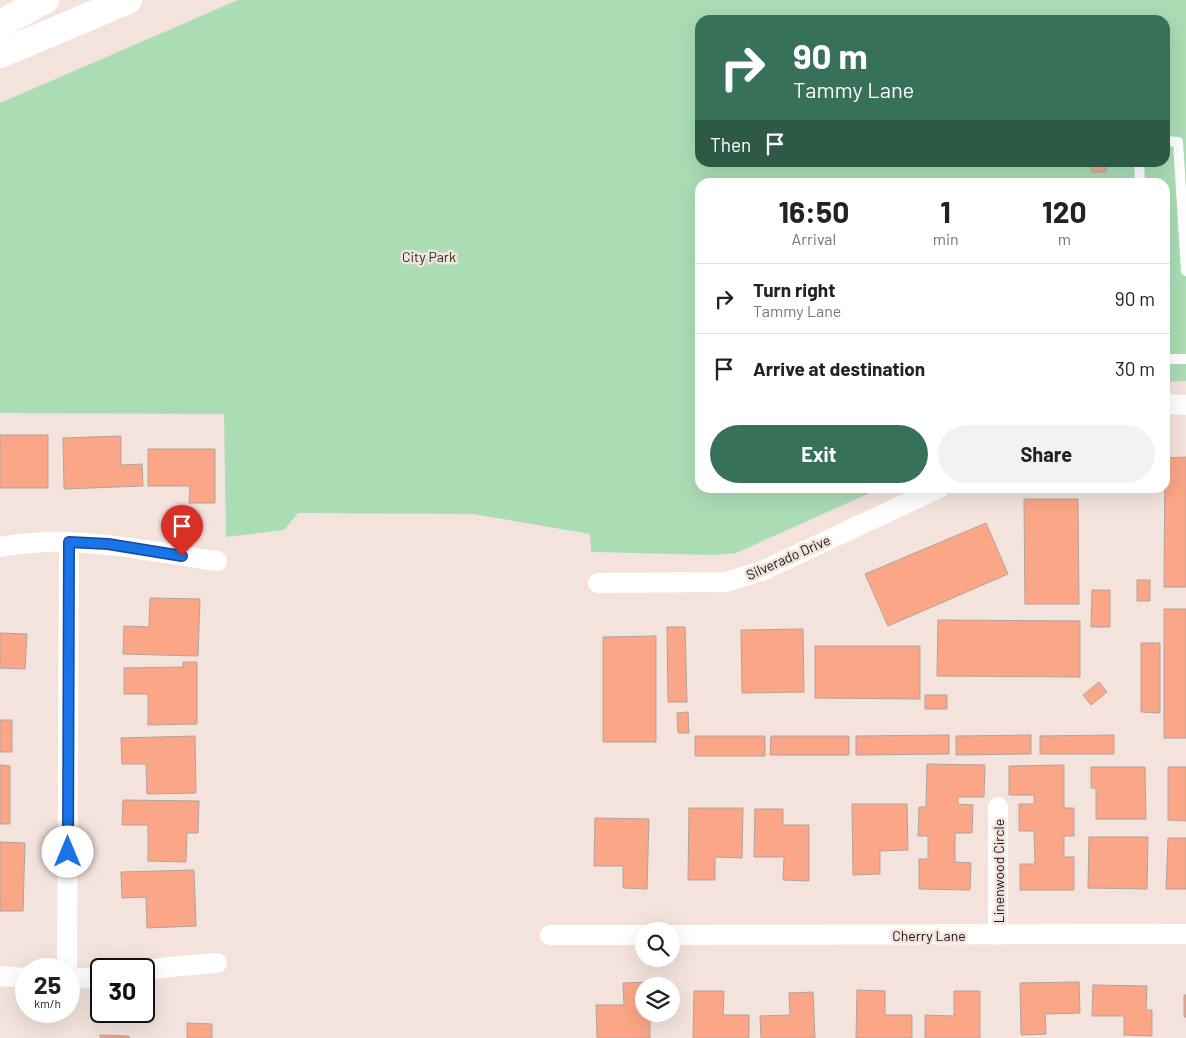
<!DOCTYPE html>
<style>
body{margin:0;font-family:Barlow,sans-serif;background:#f2f2f2;color:#222;height:100vh;display:flex;flex-direction:column;font-size:19px;white-space:nowrap}
*{box-sizing:border-box;margin:0}
p{font-size:16px;color:#767676}
.icon{flex:none;width:28px;height:28px;fill:none;stroke:currentColor;stroke-width:2;stroke-linecap:round;stroke-linejoin:round}
.map{position:relative;flex:1;overflow:hidden}
.sheet{position:absolute;left:695px;top:178px;width:475px;height:315px;display:flex;flex-direction:column;background:#fff;border-radius:15px;box-shadow:0 5px 20px #0002}
.sheet>*{flex:none}
.top-card{position:absolute;left:695px;top:15px;width:475px;height:152px;border-radius:15px;box-shadow:0 5px 20px #0002;background:#387159;color:#fff;overflow:hidden}
.tools{position:absolute;left:635px;top:922px;display:grid;gap:10px}
.tools a{display:grid;place-items:center;width:45px;height:45px;border-radius:50%;background:#fff;box-shadow:0 5px 20px #0002;font-size:25px}
.speed{position:absolute;left:15px;top:958px;display:flex;gap:10px;font-size:25px;font-weight:700;text-align:center}
.speed>*{display:grid;place-content:center;width:65px;height:65px;border-radius:50%;background:#fff;box-shadow:0 5px 20px #0002;line-height:1}
.speed small{font-size:12px;font-weight:400}
.speed .limit{border:2px solid #111;border-radius:8px;background:#fff;color:#111}
.pin{position:absolute;display:grid;place-items:center;width:42px;height:42px;color:#fff;margin:-51px -21px;border-radius:50% 50% 50% 0;rotate:-45deg;box-shadow:0 0 5px #0007}
.pin .icon{rotate:45deg}
.me{position:absolute;width:55px;margin:-28px;rotate:0deg;stroke-linejoin:round;filter:drop-shadow(0 0 4px #0008)}
.turn{display:flex;align-items:center;gap:18px;height:105px;padding:0 15px;font-size:22px}
.turn .icon{width:65px;height:65px;stroke-width:2.5}
.turn b{display:block;font-size:35px;line-height:42px}
.then{display:flex;align-items:center;height:48px;padding:0 15px;background:#0003;gap:10px;font-size:19px}
.eta{display:flex;justify-content:space-evenly;align-items:center;height:85px;text-align:center}
.eta b{font-size:30px;font-weight:700;line-height:35px}
.action{display:flex;gap:10px;margin-top:auto;padding:10px 15px}
.action a{flex:1;height:58px;border-radius:30px;background:#387159;color:#fff;font-size:20px;font-weight:700;line-height:58px;text-align:center}
.action a+a{background:#f2f2f2;color:#222}
ul{padding:0;list-style:none}
li{display:flex;align-items:center;gap:15px;height:70px;padding:0 15px;border-top:1px solid #e0e0e0}
li div{flex:1}
li b{display:block;font-size:19px}
li em{font-style:normal}
.map>svg:first-child{display:block}
.green{fill:#abddb5;fill-rule:evenodd}
.building{fill:#faa687;stroke:#b3a39d}
.lines{fill:none;stroke-linecap:round;stroke-linejoin:round}
.service{stroke:#fff;stroke-width:10}
.minor{stroke:#fff;stroke-width:20}
.motorway{stroke:#fff;stroke-width:28}
.route-casing{stroke:#114b97;stroke-width:12}
.route{stroke:#1a73e8;stroke-width:9}
.labels{text-anchor:middle;dominant-baseline:central;stroke-width:5;stroke-linejoin:round;paint-order:stroke}
.park-label{font-size:14px;fill:#14331d;stroke:#f4e3dd}
.street-label{font-size:14px;fill:#1c1614;stroke:#f4e3dd}
</style>
<div class="map">
<svg width="1186" height="1038" viewBox="0 0 1186 1038">
<rect width="100%" height="100%" fill="#f4e3dd"/>
<path class="green" d="M238,0H1186V381L1165,382V182H700V488H881L736,553L715,555L591,552L590,534L473,514L298,513L284,530L226,537L224,414L0,413V103ZM700,20H1165V162H700Z"/>
<path class="building" d="M1092,162H1106V172H1092Z
M0,435H48V488H0Z
M121,436V465L142,464L143,486L64,489L63,438Z
M148,449H215V503H189L190,486H148Z
M1186,457V587H1164L1165,458Z
M1024,499H1078L1079,604H1025Z
M986,523L1008,574L888,626L865,574Z
M1137,580H1150V601H1137Z
M1092,590H1110V627H1091Z
M150,598L200,599L198,656L123,654L124,626L149,627Z
M1164,609H1186V738H1164Z
M938,620L1080,621V677L937,676Z
M667,627H685L687,702H668Z
M803,629L804,692L742,693L741,630Z
M0,633L27,634L25,669L0,668Z
M656,636V742H603V637Z
M1141,643H1160V713L1141,712Z
M815,646H920V699L815,698Z
M183,662H197V724L148,725V694H124V668L183,667Z
M1099,682L1107,692L1091,705L1083,695Z
M925,695H947V709H925Z
M688,712L689,733H678L677,713Z
M0,720H12V752H0Z
M949,735V754L856,755V736Z
M1031,735V754L956,755V736Z
M1114,735V754H1040V736Z
M195,736L196,793L147,794L146,764H122L121,738Z
M695,736H765V756H695Z
M771,736H849V755H770Z
M927,764L985,765L984,797H958V804L973,805L972,833H955V862L971,863L970,890L919,889V859H928V836H918L919,807H926Z
M0,765L10,766V824H0Z
M1064,765V808H1074V836H1064V857H1074V890H1020V864H1035L1034,831H1019V804H1034V795H1009V766Z
M1091,767H1145L1146,819H1096V788H1091Z
M1168,767H1186V821L1168,820Z
M123,800L199,801L198,833H187L186,862L148,861V825H122Z
M852,804H907L908,850L880,851V874L853,875Z
M689,808H743L742,858L715,857V880H688Z
M755,809H783V825H809V881L783,880L784,857H754Z
M595,818L649,819L647,889L623,888V866H594Z
M1089,837H1148L1147,889L1088,888Z
M1168,838H1186V889H1166Z
M0,842L25,843L23,911H0Z
M194,870L196,926L147,928L146,897L122,898L121,872Z
M650,982V986H644V1014H650V1038H597L596,1005H624L623,983Z
M1079,982L1080,1013L1045,1014L1046,1034L1021,1035L1020,983Z
M1093,985L1147,986L1146,1010H1152V1036L1124,1035V1016H1092Z
M857,990L885,991V1015H912V1038H856Z
M694,991H724L723,1015H749V1038H693Z
M954,991H980V1038H925V1015L954,1016Z
M813,992L815,1038H761L760,1016L790,1015L789,993Z
M1184,995H1186V1017H1184Z
M187,1023L212,1024V1038H187Z
M100,1035L129,1036V1038H100Z"/>
<g class="lines">
<path class="service" d="M1165,141L1178,142L1186,271
M1139,162L1140,182
M1165,359H1186"/>
<path class="minor" d="M1165,404L1186,405
M0,547C72,533 145,551 217,561
M598,583L726,582L762,571L939,488
M550,935H644
M671,935L1186,934
M998,935V807
M67,969L69,542
M144,971L170,967L217,963
M0,976L26,978
M69,979L101,977"/>
<path class="motorway" d="M0,24L45,0
M0,54L128,0"/>
</g>
<g class="lines">
<defs>
<path id="route" d="M68,852L69,542L108,544L182,556"/>
</defs>
<use href="#route" class="route-casing"/>
<use href="#route" class="route"/>
</g>
<g class="labels">
<g class="park-label">
<text x="429" y="256">City Park</text>
</g>
<g class="street-label">
<text transform="translate(788 557) rotate(-24)">Silverado Drive</text>
<text transform="translate(998 871) rotate(-90)">Linenwood Circle</text>
<text x="929" y="935">Cherry Lane</text>
</g>
</g>
</svg>
<div class="tools">
<a><svg class="icon" aria-label="search" viewBox="0 0 24 24"><circle cx="10" cy="10" r="6"/><path d="M15 15l6 6"/></svg></a>
<a><svg class="icon" aria-label="layers" viewBox="0 0 24 24"><path d="M12 4l9 5-9 5-9-5zM3 14l9 5 9-5"/></svg></a>
</div>
<div class="speed"><div>25<small>km/h</small></div><div class="limit">30</div></div>
<div class="pin" style="left:182px;top:556px;background:#d93025"><svg class="icon" aria-label="arrive" viewBox="0 0 24 24"><path d="M6 21V4h12l-3 4 3 4H6"/></svg></div>
<svg class="me" style="left:68px;top:852px" viewBox="-20 -20 40 40"><circle r="19" fill="#fff"/><path d="M0-13L10 11 0 6-10 11z" fill="#1a73e8"/></svg>
<div class="top-card">
<div class="turn"><svg class="icon" aria-label="right" viewBox="0 0 24 24"><path d="M7 20v-9h11M14 6l5 5-5 5"/></svg><div><b>90 m</b>Tammy Lane</div></div>
<div class="then">Then<svg class="icon" aria-label="arrive" viewBox="0 0 24 24"><path d="M6 21V4h12l-3 4 3 4H6"/></svg></div>
</div>
<section class="sheet">
<div class="eta">
<div><b>16:50</b><p>Arrival</p></div>
<div><b>1</b><p>min</p></div>
<div><b>120</b><p>m</p></div>
</div>
<ul>
<li><svg class="icon" aria-label="right" viewBox="0 0 24 24"><path d="M7 20v-9h11M14 6l5 5-5 5"/></svg><div><b>Turn right</b><p>Tammy Lane</p></div><em>90 m</em></li>
<li><svg class="icon" aria-label="arrive" viewBox="0 0 24 24"><path d="M6 21V4h12l-3 4 3 4H6"/></svg><div><b>Arrive at destination</b></div><em>30 m</em></li>
</ul>
<div class="action"><a>Exit</a><a>Share</a></div>
</section>
</div>
